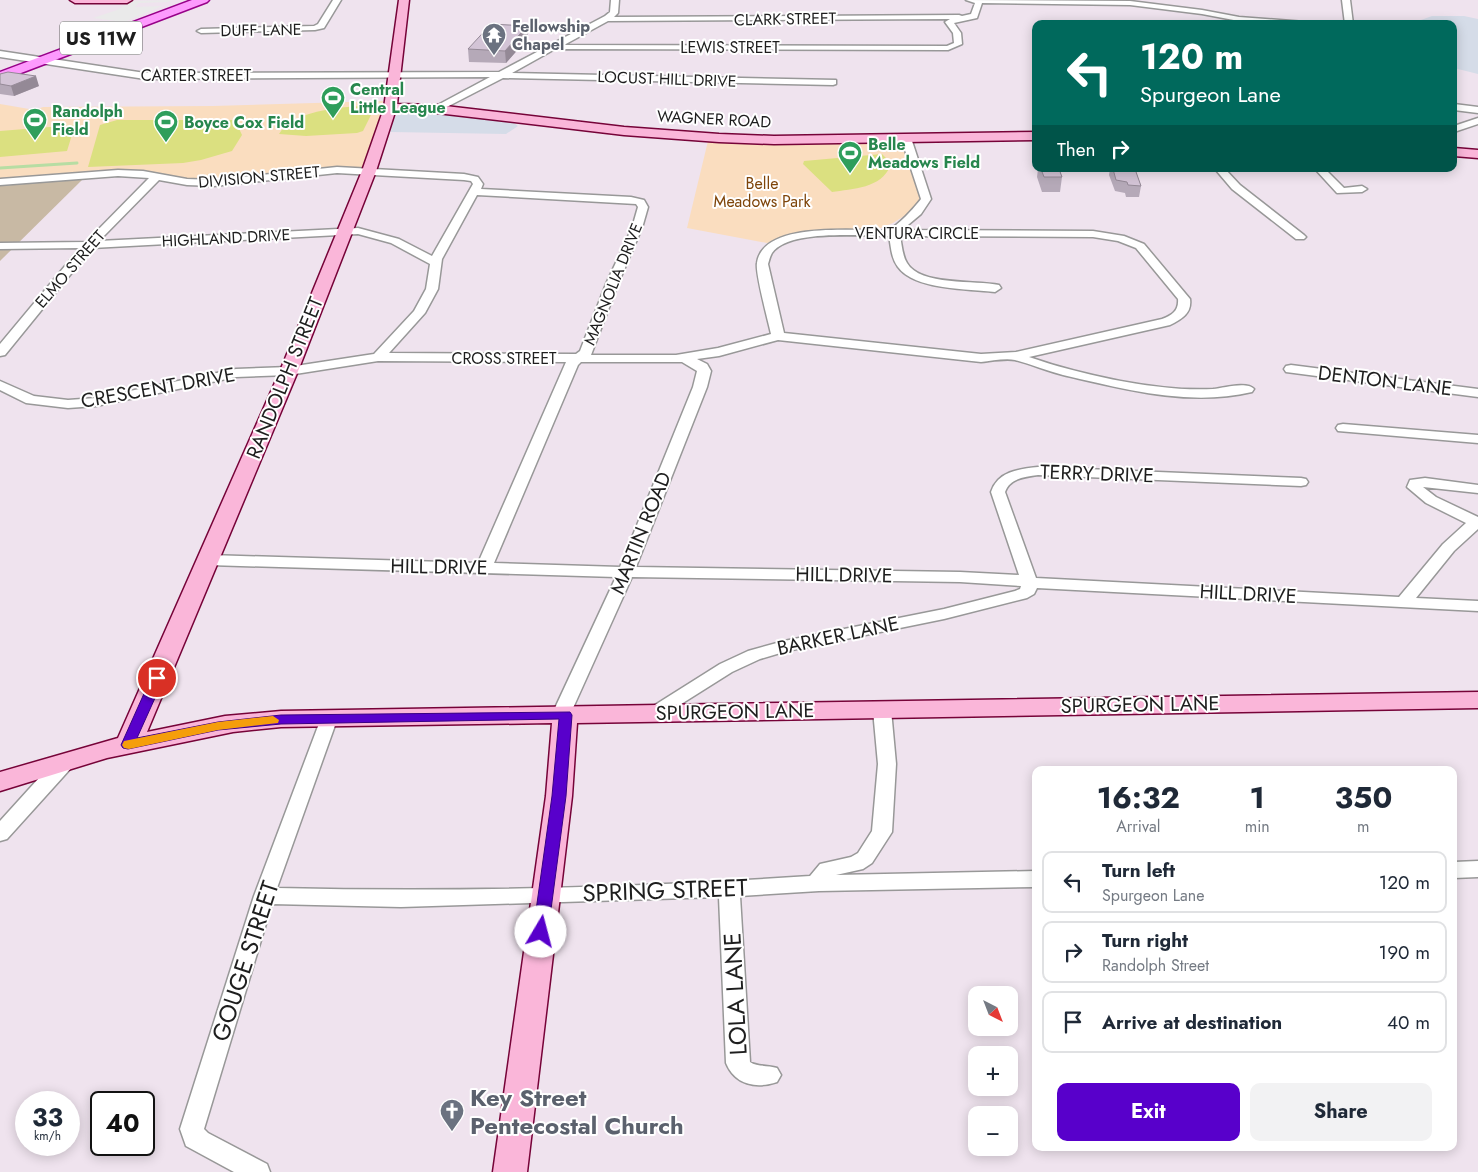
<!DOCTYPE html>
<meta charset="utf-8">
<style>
body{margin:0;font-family:Jost,sans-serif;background:#f2f2f3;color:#1f2937;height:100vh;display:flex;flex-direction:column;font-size:19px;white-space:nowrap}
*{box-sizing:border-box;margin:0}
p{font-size:16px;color:#747a83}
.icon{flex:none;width:28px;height:28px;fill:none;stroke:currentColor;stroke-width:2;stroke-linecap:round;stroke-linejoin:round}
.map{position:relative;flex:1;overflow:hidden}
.side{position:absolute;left:1032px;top:766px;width:425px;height:385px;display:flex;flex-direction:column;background:#fff;border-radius:10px;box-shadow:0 2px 12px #0003}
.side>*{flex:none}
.guide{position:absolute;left:1032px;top:20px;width:425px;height:152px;border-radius:10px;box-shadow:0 2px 12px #0003;background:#00695c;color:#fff;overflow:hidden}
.needle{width:32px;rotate:138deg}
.controls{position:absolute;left:968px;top:986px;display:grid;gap:10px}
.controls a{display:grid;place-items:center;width:50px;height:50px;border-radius:10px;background:#fff;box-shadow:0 2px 12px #0003;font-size:25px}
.speed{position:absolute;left:15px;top:1091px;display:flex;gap:10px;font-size:25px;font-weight:700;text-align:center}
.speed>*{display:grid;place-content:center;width:65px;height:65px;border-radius:50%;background:#fff;box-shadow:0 2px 12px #0003;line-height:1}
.speed small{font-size:12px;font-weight:400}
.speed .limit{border:2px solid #111;border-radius:8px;background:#fff;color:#111}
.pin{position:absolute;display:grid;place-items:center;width:42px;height:42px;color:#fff;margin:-21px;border:2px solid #fff;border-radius:50%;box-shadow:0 1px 5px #0007}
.me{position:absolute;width:55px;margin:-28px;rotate:8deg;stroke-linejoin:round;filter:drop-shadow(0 0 4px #0008)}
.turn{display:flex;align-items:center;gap:18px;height:105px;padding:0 25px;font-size:22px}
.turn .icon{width:65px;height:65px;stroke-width:2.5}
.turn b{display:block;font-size:35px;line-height:42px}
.then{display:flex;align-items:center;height:48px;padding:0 25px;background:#0003;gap:10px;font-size:19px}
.eta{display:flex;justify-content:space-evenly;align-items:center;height:85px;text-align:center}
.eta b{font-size:30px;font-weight:700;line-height:35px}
.action{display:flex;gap:10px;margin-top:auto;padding:10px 25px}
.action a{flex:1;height:58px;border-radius:10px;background:#5800cb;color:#fff;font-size:20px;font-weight:700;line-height:58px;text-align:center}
.action a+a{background:#f2f2f3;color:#1f2937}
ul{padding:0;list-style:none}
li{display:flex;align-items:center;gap:15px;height:62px;margin:0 10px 8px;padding:0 15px;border:2px solid #e0e1e3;border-radius:10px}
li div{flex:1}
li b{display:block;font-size:19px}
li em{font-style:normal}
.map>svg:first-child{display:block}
.industrial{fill:#d5dce8}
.cemetery{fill:#c8b9a4}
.park{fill:#faddbf}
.pitch{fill:#dbe080}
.parking{fill:#eaeaea}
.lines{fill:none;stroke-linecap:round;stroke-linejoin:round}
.stream{stroke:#b7dda3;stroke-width:3}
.street-casing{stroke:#989898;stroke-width:3}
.secondary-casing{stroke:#760338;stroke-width:3}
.primary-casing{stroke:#970088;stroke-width:3}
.street{fill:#fff;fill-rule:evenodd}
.secondary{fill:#fab6d9;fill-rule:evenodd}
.primary{fill:#fd9afd;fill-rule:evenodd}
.wall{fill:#b5a9b8}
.shaded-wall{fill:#948996}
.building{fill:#d3c4d6;stroke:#948996}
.route{fill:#5800cb;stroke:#390084}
.slow{fill:#f59e0b}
.labels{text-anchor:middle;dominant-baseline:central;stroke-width:4;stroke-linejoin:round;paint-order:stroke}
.far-street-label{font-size:16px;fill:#1e1e1e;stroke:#fff}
.far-worship-label{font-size:16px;font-weight:bold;fill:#5b616d;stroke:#fff;text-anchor:start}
.far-leisure-label{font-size:16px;font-weight:bold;fill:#27864d;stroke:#fff;text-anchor:start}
.far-park-label{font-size:16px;fill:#7e450a;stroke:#fff}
.shield{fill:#fff;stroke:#626262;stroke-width:1}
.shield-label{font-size:19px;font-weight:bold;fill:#1e1e1e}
.street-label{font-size:20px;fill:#1e1e1e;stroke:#fff}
.near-street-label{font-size:24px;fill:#1e1e1e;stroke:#fff}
.near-worship-label{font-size:24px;font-weight:bold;fill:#5b616d;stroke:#fff;text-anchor:start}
</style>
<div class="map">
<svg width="1478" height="1172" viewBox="0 0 1478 1172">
<rect width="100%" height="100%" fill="#efe3ee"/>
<path class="industrial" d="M1432,16H1464L1478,19V74L1454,68V24H1410Z
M417,110L508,119L518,126L506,134L391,132L392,118L400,114Z"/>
<path class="cemetery" d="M83,179L0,261V186Z"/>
<path class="park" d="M383,101L376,137L365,167H361C304,174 243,183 185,180C166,179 147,172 128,170L0,180V104L35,110L43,107L213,106Z
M896,139L902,141L906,148L920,200L912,211L893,223L878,229L865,231L823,230L797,234L767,243L687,228L708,141L786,144Z"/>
<path class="pitch" d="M363,106L371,115L363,131L357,133L306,136L279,134C292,111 339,107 363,106Z
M117,120H235L242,135L232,151L201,160L183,163L88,167L100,125Z
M75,125L67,151L0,157V131Z
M882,154L888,160L890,166C882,188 852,189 832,192L803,164L804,161Z"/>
<path class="parking" d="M171,0L168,2L139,3L135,7L162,6L124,22L93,18L117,10L131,1Z"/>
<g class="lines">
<path class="stream" d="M0,168L77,163"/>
<defs>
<path id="street" d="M333,0H341L324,28L315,30L201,33L197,31L201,29L314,26L318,24Z
M611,0H619L618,13L614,17L959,15L962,16L971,14L975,3L966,0L1130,1L1202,10L1239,17L1305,22L1309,24L1239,21L1202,14L1130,5L982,3L977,18L954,23L961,33L962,44L948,50L555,49L512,73L836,80V84L833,85L503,78L437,112L432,109L434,107L490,77L145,79L0,57V51L145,73L499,72L605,16L610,12ZM950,19L945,22L953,33L954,43L947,46L564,45L608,21Z
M1342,0H1350L1353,24H1345Z
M1454,104L1478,107V113L1454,110Z
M1478,118V124L1454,132V126Z
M906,135L911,138L931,199L921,214L902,230L1093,231L1124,236L1144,244L1190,299C1192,313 1182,319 1170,325L1029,357C1081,375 1159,392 1213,389C1223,388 1247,381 1254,389L1252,392C1189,407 1124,389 1063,375C1047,371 1031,364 1015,360C1005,358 991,361 981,362L778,340L719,356L697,359L707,364L711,371L707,387L636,567L960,572L1019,575L991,492C998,471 1019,469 1038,467L1301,478L1306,479L1308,482L1306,485L1301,486L1038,475C1025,477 1010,478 1005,492L1036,578L1399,597L1443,544L1466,523L1426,503L1407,487L1410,480L1425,478L1478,485V493L1423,487L1436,497L1478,517V529L1454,551L1416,598L1478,601V611L1037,588L1034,594L1027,598L944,619L787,651L760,659L732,672L659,718L653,720L647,718L644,714L647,710L720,664L748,651L784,641L944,609L1015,591L1020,589L1021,586L960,582L632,577L573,708L574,715L571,719L565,721L559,719L555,708L616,577L209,565L203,563L201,560L203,557L209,555L478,563L566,362L378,361L289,375L236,377L96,406L68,408L26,403L0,390V381L34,396L68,400L96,398L236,369L289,367L374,354L414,311L426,289L430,264L391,243L358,234L92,248L5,355L0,356V344L80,248L0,249V243L86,242L149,178L118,176L0,185V179L118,170L143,171L187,179L214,180L337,167L464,174L478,177L483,184L481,189L631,197L644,200L648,207L642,228L618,284L591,355H676L718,348L771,334C768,320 755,273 757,263C762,225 837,230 865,230C872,230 881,232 888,230C897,227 915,207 921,199L901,138ZM337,173L464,180L471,181L473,184L432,256L399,239L358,228L99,241L159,180L187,185L214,186ZM477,195L636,204L638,207L632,228L606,284L580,351L576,354L389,353L425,313L438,289L442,259ZM889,236C891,246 891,258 898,267C914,290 969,289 995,292L1001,288L999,285C976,280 920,286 907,263C902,255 902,245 900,236L1093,237L1118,241L1136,248L1178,299C1179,311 1172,315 1162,319L1016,352L981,354L784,333L768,264C769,261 770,256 772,253C789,229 862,236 889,236ZM581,362H682L697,371L693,387L620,567L494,563L578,365Z
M1215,169H1225L1240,185L1304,235L1306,237L1304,239H1296L1232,189Z
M1315,169H1325L1344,188L1362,186L1367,189L1362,192L1337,193Z
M1291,365L1478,389V397L1286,372L1284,369L1286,366Z
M1343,424L1478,435V443L1338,431L1336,428L1338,425Z
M882,704L888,706L891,710L896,764L892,832L872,863L863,869L836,875L1036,871V887L819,891L740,896L750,1062C757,1067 769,1065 777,1068L781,1075L777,1082C756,1089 735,1085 726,1063L719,897L401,907L272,904L204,1129L208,1133L267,1164L270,1172H234L186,1146L180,1129L254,896L323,713L329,711L335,713L338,717L277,888C455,892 633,888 810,876L820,864L851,857L858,853L872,831L878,764L873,710L876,706Z
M65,756L72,757L74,762L72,767L7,839L0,841V821L58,757Z
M1478,861V877L1454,878V862Z"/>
<path id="secondary" d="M70,0H132L127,3H75Z
M399,0H409L397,104L437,105L624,127L719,134L774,136L1036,132V140L774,144L719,142L624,135L437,113L395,112L376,171L298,371L147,732L225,716L281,711L1478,692V708L577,723L572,796L527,1172H493L546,796L552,723L281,727L233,732L107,758L0,791V772L118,738L280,371L362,171L384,108Z
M1454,148L1478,150V158L1454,156Z"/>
<path id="primary" d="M192,0H209L207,2L0,81V72Z"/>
</defs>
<use href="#street" class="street-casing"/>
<use href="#secondary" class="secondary-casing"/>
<use href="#primary" class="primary-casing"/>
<use href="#street" class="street"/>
<use href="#secondary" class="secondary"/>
<use href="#primary" class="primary"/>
</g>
<path class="wall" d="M528,38L506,63L469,62L468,49Z
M0,74L39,86L14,96L0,94Z
M1038,169H1059L1062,177L1060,192H1042L1037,177Z
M1110,169H1135L1141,186L1139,197H1126L1125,193L1115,191L1109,175Z"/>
<path class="shaded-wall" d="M527,26L528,38L506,63L505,51Z
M36,76L39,86L14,96L11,86Z"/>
<path class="building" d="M491,24L527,26L505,51L468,49Z
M8,72L36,76L11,86L0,84V74Z
M1041,169H1059L1062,177H1044Z
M1113,169H1135L1141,186L1128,185L1127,182L1116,180Z"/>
<path class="route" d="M157,674L164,678L137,738L218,722L281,715L570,712L572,715L566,796L548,932L546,936L541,938L536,936L533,932L552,796L559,719L281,724L218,730L128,749L123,748L121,745L151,678Z"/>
<path class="slow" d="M273,716L279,720L278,723L218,730L129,749L124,748L122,745L124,741L129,740L218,722Z"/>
<defs>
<symbol id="temple-pin" viewBox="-11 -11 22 30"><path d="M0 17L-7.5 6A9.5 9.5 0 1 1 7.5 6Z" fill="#6b7280" stroke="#fff"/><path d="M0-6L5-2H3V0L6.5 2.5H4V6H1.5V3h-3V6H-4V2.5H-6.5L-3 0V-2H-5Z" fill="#fff"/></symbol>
<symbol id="stadium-pin" viewBox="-11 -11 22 30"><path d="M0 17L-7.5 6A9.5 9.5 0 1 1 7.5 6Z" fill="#2e9e5b" stroke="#fff"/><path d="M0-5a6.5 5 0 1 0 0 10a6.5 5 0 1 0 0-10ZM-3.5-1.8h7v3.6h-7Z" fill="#fff"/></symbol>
<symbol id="church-pin" viewBox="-11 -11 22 30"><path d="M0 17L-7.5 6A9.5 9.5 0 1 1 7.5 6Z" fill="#6b7280" stroke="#fff"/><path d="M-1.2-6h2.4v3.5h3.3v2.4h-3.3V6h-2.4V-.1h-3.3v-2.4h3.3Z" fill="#fff"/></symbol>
</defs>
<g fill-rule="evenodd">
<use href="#temple-pin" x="480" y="21" width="28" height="38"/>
<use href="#stadium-pin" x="319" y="84" width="28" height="38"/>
<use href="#stadium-pin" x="21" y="106" width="28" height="38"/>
<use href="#stadium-pin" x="152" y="108" width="28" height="38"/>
<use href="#stadium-pin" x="836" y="139" width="28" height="38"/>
<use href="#church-pin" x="438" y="1097" width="28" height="38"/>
</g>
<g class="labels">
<g class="far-street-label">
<text transform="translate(785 19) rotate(-1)">CLARK STREET</text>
<text transform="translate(261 30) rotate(-1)">DUFF LANE</text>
<text x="730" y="47">LEWIS STREET</text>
<text x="196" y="75">CARTER STREET</text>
<text transform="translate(667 79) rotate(2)">LOCUST HILL DRIVE</text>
<text transform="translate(714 119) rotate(3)">WAGNER ROAD</text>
<text transform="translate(259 177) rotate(-5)">DIVISION STREET</text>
<text x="917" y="233">VENTURA CIRCLE</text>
<text transform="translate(226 238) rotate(-3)">HIGHLAND DRIVE</text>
<text transform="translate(70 269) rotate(-49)">ELMO STREET</text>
<text transform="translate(613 284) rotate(-68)">MAGNOLIA DRIVE</text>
<text x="504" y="358">CROSS STREET</text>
</g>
<g class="far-worship-label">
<text x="512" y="26">Fellowship<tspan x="512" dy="18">Chapel</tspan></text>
</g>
<g class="far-leisure-label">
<text x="350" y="89">Central<tspan x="350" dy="18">Little League</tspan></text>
<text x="52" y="111">Randolph<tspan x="52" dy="18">Field</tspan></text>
<text x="184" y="122">Boyce Cox Field</text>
<text x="868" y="144">Belle<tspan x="868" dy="18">Meadows Field</tspan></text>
</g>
<g class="far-park-label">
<text x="762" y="183">Belle<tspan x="762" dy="18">Meadows Park</tspan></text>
</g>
<rect class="shield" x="60" y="21.5" width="82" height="33" rx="4"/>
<g class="shield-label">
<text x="101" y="38">US 11W</text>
</g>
<g class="street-label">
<text transform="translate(285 378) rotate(-68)">RANDOLPH STREET</text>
<text transform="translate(1385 381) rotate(7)">DENTON LANE</text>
<text transform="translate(158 388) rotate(-10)">CRESCENT DRIVE</text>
<text transform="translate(1097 474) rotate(2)">TERRY DRIVE</text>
<text transform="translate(641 533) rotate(-68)">MARTIN ROAD</text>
<text transform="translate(439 567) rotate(1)">HILL DRIVE</text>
<text transform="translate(844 575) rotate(1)">HILL DRIVE</text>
<text transform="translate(1248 594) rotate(3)">HILL DRIVE</text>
<text transform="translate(838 636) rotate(-12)">BARKER LANE</text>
<text transform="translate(1140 705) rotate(-1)">SPURGEON LANE</text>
<text transform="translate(735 712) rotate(-1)">SPURGEON LANE</text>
</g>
<g class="near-street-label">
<text transform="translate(665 890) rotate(-2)">SPRING STREET</text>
<text transform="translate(245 961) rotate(-72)">GOUGE STREET</text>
<text transform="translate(735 994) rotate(-93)">LOLA LANE</text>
</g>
<g class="near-worship-label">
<text x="470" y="1097">Key Street<tspan x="470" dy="28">Pentecostal Church</tspan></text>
</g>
</g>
</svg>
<div class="controls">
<a><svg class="needle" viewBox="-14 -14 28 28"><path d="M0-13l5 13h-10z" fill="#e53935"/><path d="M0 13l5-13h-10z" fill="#747a83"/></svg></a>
<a>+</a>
<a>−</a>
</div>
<div class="speed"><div>33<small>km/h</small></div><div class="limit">40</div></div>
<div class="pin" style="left:157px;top:678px;background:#d93025"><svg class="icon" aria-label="arrive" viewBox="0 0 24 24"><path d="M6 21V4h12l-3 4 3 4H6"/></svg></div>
<svg class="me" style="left:541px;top:932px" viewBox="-20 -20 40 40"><circle r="19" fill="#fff"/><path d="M0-13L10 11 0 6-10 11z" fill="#5800cb"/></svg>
<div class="guide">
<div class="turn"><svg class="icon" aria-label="left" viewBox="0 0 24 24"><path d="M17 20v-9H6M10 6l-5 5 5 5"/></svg><div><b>120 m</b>Spurgeon Lane</div></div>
<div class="then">Then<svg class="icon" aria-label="right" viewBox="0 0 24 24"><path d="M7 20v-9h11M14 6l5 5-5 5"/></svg></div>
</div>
<section class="side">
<div class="eta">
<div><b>16:32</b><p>Arrival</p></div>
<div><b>1</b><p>min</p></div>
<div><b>350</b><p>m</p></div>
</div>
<ul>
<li><svg class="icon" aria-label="left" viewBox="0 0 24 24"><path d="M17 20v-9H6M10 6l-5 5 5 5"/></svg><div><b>Turn left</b><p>Spurgeon Lane</p></div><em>120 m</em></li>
<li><svg class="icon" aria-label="right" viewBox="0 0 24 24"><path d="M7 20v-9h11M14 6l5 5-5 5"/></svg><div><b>Turn right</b><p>Randolph Street</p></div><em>190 m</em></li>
<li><svg class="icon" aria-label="arrive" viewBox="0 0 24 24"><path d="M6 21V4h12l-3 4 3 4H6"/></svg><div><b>Arrive at destination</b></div><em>40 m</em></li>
</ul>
<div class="action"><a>Exit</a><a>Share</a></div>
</section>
</div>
